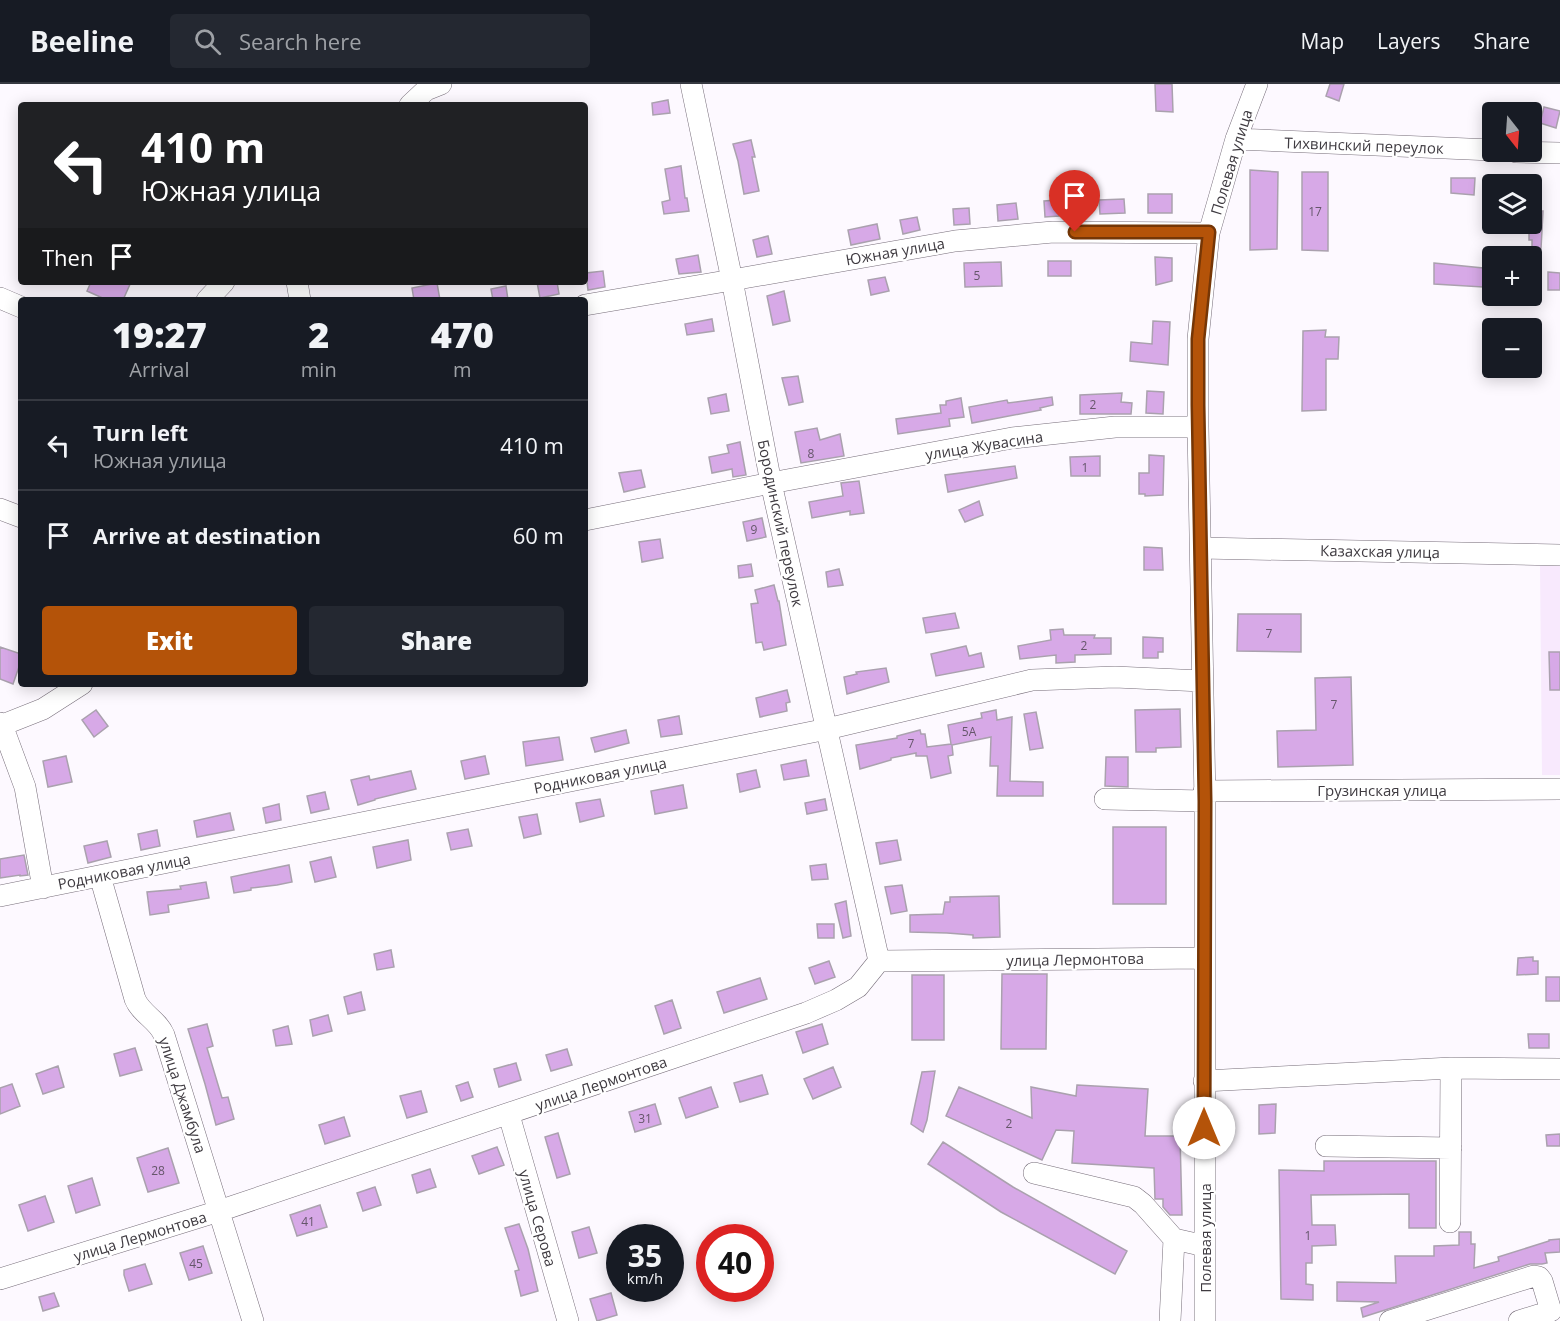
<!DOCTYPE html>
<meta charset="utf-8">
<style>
body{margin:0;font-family:"Open Sans",sans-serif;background:#242831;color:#f1f3f6;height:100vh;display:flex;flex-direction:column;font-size:22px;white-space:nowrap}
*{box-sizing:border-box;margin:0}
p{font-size:20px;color:#9ea1a6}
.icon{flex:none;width:33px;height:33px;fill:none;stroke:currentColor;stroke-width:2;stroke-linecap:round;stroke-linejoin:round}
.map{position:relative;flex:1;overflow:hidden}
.panel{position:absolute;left:18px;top:213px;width:570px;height:390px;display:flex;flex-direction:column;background:#171b24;border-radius:6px;box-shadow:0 3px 15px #0003}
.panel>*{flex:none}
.top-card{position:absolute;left:18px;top:18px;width:570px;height:183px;border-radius:6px;box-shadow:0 3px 15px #0003;background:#202124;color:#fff;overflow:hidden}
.needle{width:39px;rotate:163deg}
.controls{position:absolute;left:1482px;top:18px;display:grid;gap:12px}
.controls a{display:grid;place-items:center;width:60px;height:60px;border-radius:6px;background:#171b24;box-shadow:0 3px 15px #0003;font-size:30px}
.speed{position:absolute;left:606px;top:1140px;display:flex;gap:12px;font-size:30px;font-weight:700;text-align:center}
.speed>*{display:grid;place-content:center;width:78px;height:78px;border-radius:50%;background:#171b24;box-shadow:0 3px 15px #0003;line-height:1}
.speed small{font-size:15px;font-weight:400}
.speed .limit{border:9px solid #d22;background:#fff;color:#111}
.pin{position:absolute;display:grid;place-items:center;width:51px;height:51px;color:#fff;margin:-62px -26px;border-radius:50% 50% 50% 0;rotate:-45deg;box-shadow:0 0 6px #0007}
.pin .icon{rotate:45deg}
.me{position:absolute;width:66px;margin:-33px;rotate:0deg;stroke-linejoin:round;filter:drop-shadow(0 0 4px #0008)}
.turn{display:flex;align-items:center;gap:21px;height:126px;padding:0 24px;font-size:27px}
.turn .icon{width:78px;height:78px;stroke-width:2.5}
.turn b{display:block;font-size:42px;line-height:51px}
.then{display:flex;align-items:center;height:57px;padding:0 24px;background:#0003;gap:12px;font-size:22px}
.eta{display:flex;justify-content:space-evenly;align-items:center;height:102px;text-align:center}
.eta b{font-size:36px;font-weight:800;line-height:42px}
.primary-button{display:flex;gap:12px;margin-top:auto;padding:12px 24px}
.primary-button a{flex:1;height:69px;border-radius:6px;background:#b45309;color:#fff;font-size:24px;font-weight:800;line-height:69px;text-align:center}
.primary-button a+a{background:#242831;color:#f1f3f6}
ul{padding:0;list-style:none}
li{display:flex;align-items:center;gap:18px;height:90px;padding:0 24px;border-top:2px solid #363941}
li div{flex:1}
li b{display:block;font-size:22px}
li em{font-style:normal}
header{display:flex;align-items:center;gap:36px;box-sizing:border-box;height:84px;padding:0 30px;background:#171b24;border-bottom:2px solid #363941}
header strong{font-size:28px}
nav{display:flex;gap:33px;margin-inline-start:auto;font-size:21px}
.search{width:420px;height:54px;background:#242831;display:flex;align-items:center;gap:15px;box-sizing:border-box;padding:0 21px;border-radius:6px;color:#9ea1a6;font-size:22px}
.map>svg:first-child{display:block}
.built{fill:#f8e9fd}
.building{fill:#d7a9e7;stroke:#aaa1ae;stroke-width:1.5}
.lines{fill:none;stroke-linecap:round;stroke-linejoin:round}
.minor-casing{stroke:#776e7a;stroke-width:22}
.minor{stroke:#fff;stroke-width:21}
.route-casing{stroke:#753606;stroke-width:15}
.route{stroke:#b45309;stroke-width:10}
.labels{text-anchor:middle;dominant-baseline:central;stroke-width:4.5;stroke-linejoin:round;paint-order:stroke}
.number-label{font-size:12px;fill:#65566a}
.street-label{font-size:15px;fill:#3f3b41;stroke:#fff}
</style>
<header>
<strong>Beeline</strong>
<div class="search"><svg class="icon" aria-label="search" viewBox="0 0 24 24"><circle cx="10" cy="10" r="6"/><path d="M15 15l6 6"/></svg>Search here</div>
<nav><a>Map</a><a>Layers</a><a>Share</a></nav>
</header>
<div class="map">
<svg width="1560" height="1237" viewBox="0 0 1560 1237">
<rect width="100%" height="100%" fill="#fdf9ff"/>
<path class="built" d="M1540,482H1560V691H1542Z"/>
<path class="building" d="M1155,0H1172L1173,28L1156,27Z
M1330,0H1344L1339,17L1326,12Z
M668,16L670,29L653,31L652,19Z
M1544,23L1560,27L1556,44L1540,39Z
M751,56L755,73H752L759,107L744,110L738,77L733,60Z
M681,82L685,114H687L689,127L664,130L662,118L670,116L665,85Z
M1250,86L1278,88L1277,165L1250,166Z
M1302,88H1328V167L1302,166Z
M1451,94H1475L1474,111L1451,109Z
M1148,110H1172V129H1148Z
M1124,115L1125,129L1100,130L1099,116Z
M1057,116L1059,132L1045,133L1044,117Z
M1016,119L1018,135L998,137L997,121Z
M969,124L970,140L954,141L953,125Z
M1532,127H1543L1541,165L1532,164V156H1529V140H1532Z
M917,133L920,146L903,150L900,136Z
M877,140L880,155L851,161L848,146Z
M768,152L772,170L757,173L753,156Z
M698,171L701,188L679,190L676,175Z
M1155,173L1172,174V197L1156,201Z
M1048,177H1071V192H1048Z
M1001,178L1002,202L965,203L964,179Z
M1434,179L1483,184V203L1434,200Z
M603,187L605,203L588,206L586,189Z
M1548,188L1560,189V206H1548Z
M885,193L889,207L871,211L868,196Z
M91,198H131L123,216H107L87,207Z
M537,198H557L559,210L540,214Z
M437,199L440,216H414L412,204Z
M506,202L508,216H493L491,205Z
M784,207L790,237L773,241L767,212Z
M712,235L714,247L687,251L685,240Z
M1153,237L1170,238L1168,281L1130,277L1131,258L1152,260Z
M1326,246L1325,253H1339L1338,275H1326V326L1302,327L1303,247Z
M798,292L803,318L789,321L782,294Z
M1147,307L1164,308L1163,330L1146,329Z
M1122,309L1121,318L1132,319L1131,330H1080V311Z
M726,310L729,327L711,330L708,314Z
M1052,313L1053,321L1040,324L1041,326L972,339L969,323L1007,316L1008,319Z
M961,314L964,333L949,335L950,342L898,350L896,335L941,329L940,321H946V317Z
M817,344L820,356L840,350L844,372L801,379L795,348Z
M740,358L746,391L733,393L732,385L712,389L709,373L729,369L727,361Z
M1149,371L1164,372L1163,411L1145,412V410H1139V389H1149Z
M1100,372V392H1071L1070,373Z
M1015,382L1017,394L948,408L945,391Z
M641,386L645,403L624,408L619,389Z
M859,397L864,429L850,431V427L812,434L809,418L843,412L841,399Z
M979,417L983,431L965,438L959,426Z
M762,434L766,453L747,457L743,438Z
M660,455L663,474L642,478L639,458Z
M1144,463L1162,464L1163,486H1144Z
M751,480L753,492L739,494L738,482Z
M839,485L843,501L828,503L826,488Z
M774,501L778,517H779L786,561L764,566L762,558L756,559L751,520L758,519L755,506Z
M955,529L959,544L926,549L923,534Z
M1238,530H1301V568L1237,567Z
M1063,545L1064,551H1095L1094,554H1111V570L1075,571V578L1056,579V571L1020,575L1018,562L1051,556L1050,546Z
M1143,553L1163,554V568H1158V574H1143Z
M966,562L969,572L981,569L984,583L936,592L931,570Z
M0,563L21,570V577L13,600L0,595Z
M1549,568H1560V606H1550Z
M886,584L889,598L847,610L844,593L857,590L856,588Z
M1351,593L1353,681L1278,683L1277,647L1316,646L1315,594Z
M787,606L790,618L786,619L787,627L760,633L756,614Z
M1180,625L1181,663L1156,664V668H1136L1135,626Z
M96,626L108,642L94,653L82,636Z
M996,626L997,636L1012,633L1010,697L1043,698V712H997L998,682H990L991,653L952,661L953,671L948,672L951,689L931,694L927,672H916V669L891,674V676L860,685L856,661L897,654V652L920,646L921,650H925L927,663L951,660L948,641L982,634L981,629Z
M1036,628L1043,664L1030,666L1024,630Z
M679,632L682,650L661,653L658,636Z
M626,646L629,659L595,668L591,654Z
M559,653L563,676L526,682L523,658Z
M66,672L72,698L48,703L43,677Z
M485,672L489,690L465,695L461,677Z
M1106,673H1128V703L1105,702Z
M806,676L809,692L784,696L781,681Z
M756,686L760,703L740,708L737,690Z
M411,687L416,705L375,715V716L358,721L351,696L369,692L370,696Z
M683,701L687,724L655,730L651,707Z
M325,708L329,725L311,729L307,712Z
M600,715L604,732L580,738L576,719Z
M825,715L827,726L807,730L805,719Z
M279,720L281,736L266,739L263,724Z
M230,729L234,746L197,753L194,737Z
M537,730L541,750L524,754L519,733Z
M1113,743H1166V820H1113Z
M468,745L472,762L451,766L447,749Z
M157,746L160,762L141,766L138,750Z
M408,756L411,776L377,784L373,763Z
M897,756L901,776L880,780L876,759Z
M107,757L111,773L88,779L84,762Z
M24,771L28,791L20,792V791L0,794V775Z
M331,773L336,793L315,798L310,778Z
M826,780L828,795L812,796L810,782Z
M289,781L292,798L277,801L251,804V806L234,809L231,793Z
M206,798L209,814L168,821L169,828L150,831L147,808L181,805L180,802Z
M902,801L907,827L891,830L885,803Z
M999,812L1000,853L973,854V851L947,849L910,848V831L943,830L945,818H950V813Z
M846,817L851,852L843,854L835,820Z
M817,840H834V854H818Z
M391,866L394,883L377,886L374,870Z
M1533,873V877H1538V890L1517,891L1518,874Z
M829,877L835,893L815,900L809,884Z
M1002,890H1047L1046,965H1001Z
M912,891H944V956H912Z
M1546,893H1560V917H1546Z
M760,894L767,915L724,929L717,908Z
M361,908L365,926L348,930L344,913Z
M672,916L681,944L664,950L655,922Z
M328,931L332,947L313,952L310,936Z
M207,940L213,962L207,964L222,1014L228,1013L234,1035L216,1041L205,1000L188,945Z
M822,940L828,960L803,969L796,948Z
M288,942L292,960L276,962L273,946Z
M1528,950H1549V964H1529Z
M135,964L142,986L120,992L114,970Z
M567,965L572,981L551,987L546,971Z
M516,979L521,996L499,1003L494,985Z
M58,982L64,1003L43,1010L36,990Z
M833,983L841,1003L813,1015L804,995Z
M935,987L927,1036L923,1048L911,1040L913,1030L922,988Z
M762,991L768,1010L740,1018L734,999Z
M468,998L473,1013L461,1017L456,1002Z
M12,1000L20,1022L0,1030V1004Z
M1077,1001L1148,1005L1145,1052H1180L1182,1131H1170L1163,1123V1115H1155L1154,1084L1072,1079L1074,1047L1056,1046L1042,1076L946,1032L959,1003L1032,1034L1031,1003L1076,1012Z
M711,1003L718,1023L686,1034L679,1014Z
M421,1007L427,1028L407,1034L400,1012Z
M655,1020L661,1040L635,1048L629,1028Z
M1276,1020L1275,1049L1259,1050V1021Z
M344,1033L350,1052L325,1060L319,1041Z
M558,1049L570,1090L557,1094L545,1053Z
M1560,1050V1062H1547L1546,1051Z
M943,1058L1013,1103L1127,1167L1115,1190L1001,1128L928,1080Z
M497,1063L504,1081L479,1090L472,1072Z
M168,1064L179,1099L148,1108L137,1074Z
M1324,1077H1436V1144H1409V1110L1311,1111L1312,1141H1335L1336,1161L1312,1162V1179H1306V1200L1313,1201V1216L1281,1215L1279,1086L1324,1087Z
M430,1085L436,1103L417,1109L412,1091Z
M92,1094L100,1121L76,1129L68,1102Z
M375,1103L381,1121L363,1127L357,1109Z
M45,1112L54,1138L28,1147L19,1121Z
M320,1121L327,1143L297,1152L290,1131Z
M519,1140L528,1165L538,1207L521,1212L515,1187L519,1186L505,1144Z
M589,1143L597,1169L579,1174L572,1148Z
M1459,1148H1471V1160H1475L1474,1184L1499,1177L1498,1173L1549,1157V1156L1560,1155V1168L1545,1169L1547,1179L1542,1180H1530L1363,1233L1361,1224L1379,1218L1337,1217V1198L1396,1199L1395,1172H1434V1162L1459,1161Z
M203,1162L212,1189L189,1196L180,1169Z
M145,1180L152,1200L129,1207L124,1191V1186Z
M54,1209L59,1222L43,1227L39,1213Z
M611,1209L617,1231L597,1237L590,1215Z"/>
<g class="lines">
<defs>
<path id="minor" d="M691,0L732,196L771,399L879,877
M410,21L426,6L441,0
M1236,55L1492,66
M1516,68L1560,69
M297,198L300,216
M0,214L21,223
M207,216L224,198
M585,221L732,196L955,157L1053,148L1209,149
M0,425L21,433
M585,436L771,399L1012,354L1115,343H1198
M1201,464L1560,471
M0,639L2,641L25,703L43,804
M0,642L43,625L82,600
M1204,707L1560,705
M1105,715L1205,717
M100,792L135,915C141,930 158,936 164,951L253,1237
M0,812L827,645L1032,596L1115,593L1202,597
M1204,997L1451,984L1560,985
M509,1031L568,1237
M1326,1062L1451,1064
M1034,1089L1134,1113L1143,1120L1174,1155L1205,1162
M1450,1138L1451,984
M0,1195L219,1127L806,929L836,916L858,903L879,877L1204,874
M1170,1237L1174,1155
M1205,1237V717L1198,343V255L1209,149L1236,55L1257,0
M1390,1237L1534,1192L1539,1193L1542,1197L1551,1227L1519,1237"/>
</defs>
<use href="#minor" class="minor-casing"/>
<use href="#minor" class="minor"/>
</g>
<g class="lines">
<defs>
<path id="route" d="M1075,148H1209L1198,255V321L1205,717L1204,1044"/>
</defs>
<use href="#route" class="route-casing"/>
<use href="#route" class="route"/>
</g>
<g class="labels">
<g class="number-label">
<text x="1315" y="127">17</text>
<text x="977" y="191">5</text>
<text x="1093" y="320">2</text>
<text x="811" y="369">8</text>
<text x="1085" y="383">1</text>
<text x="754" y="445">9</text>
<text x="1269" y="549">7</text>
<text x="1084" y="561">2</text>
<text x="1334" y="620">7</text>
<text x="969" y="647">5А</text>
<text x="911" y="659">7</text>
<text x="645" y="1034">31</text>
<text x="1009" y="1039">2</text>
<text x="158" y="1086">28</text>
<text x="308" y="1137">41</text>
<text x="1308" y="1151">1</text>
<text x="196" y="1179">45</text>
</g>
<g class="street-label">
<text transform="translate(1364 61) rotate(2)">Тихвинский переулок</text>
<text transform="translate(1231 78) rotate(-73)">Полевая улица</text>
<text transform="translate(895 167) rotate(-10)">Южная улица</text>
<text transform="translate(984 361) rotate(-9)">улица Жувасина</text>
<text transform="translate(781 439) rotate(78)">Бородинский переулок</text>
<text transform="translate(1380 467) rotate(1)">Казахская улица</text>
<text transform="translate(600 691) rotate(-11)">Родниковая улица</text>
<text x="1382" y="706">Грузинская улица</text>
<text transform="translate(124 787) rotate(-11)">Родниковая улица</text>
<text transform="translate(1075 875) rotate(-1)">улица Лермонтова</text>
<text transform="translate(601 999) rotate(-19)">улица Лермонтова</text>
<text transform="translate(183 1011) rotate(72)">улица Джамбула</text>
<text transform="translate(538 1134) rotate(74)">улица Серова</text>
<text transform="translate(140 1152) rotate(-17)">улица Лермонтова</text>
<text transform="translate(1205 1154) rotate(-90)">Полевая улица</text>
</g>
</g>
</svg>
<div class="controls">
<a><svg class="needle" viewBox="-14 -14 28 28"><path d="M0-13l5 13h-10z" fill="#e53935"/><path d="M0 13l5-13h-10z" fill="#9ea1a6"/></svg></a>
<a><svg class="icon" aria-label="layers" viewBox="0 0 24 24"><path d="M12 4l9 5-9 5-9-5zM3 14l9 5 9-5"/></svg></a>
<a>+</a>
<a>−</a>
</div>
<div class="speed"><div>35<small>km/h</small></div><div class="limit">40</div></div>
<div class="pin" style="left:1075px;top:148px;background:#d93025"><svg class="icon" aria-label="arrive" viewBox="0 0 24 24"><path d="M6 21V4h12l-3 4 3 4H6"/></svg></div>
<svg class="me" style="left:1204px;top:1044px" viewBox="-20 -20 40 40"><circle r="19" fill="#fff"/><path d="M0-13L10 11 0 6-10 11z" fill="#b45309"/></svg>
<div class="top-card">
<div class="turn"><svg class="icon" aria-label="left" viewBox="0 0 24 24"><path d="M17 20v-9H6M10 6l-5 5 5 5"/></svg><div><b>410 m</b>Южная улица</div></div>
<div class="then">Then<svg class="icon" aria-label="arrive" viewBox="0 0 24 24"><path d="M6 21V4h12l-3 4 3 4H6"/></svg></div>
</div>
<section class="panel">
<div class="eta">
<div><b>19:27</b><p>Arrival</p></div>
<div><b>2</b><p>min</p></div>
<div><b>470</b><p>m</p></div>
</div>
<ul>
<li><svg class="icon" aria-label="left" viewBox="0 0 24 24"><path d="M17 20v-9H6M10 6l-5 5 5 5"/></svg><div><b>Turn left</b><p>Южная улица</p></div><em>410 m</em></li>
<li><svg class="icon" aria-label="arrive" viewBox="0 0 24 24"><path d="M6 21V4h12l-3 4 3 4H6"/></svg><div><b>Arrive at destination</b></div><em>60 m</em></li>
</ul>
<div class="primary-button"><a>Exit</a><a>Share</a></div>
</section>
</div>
